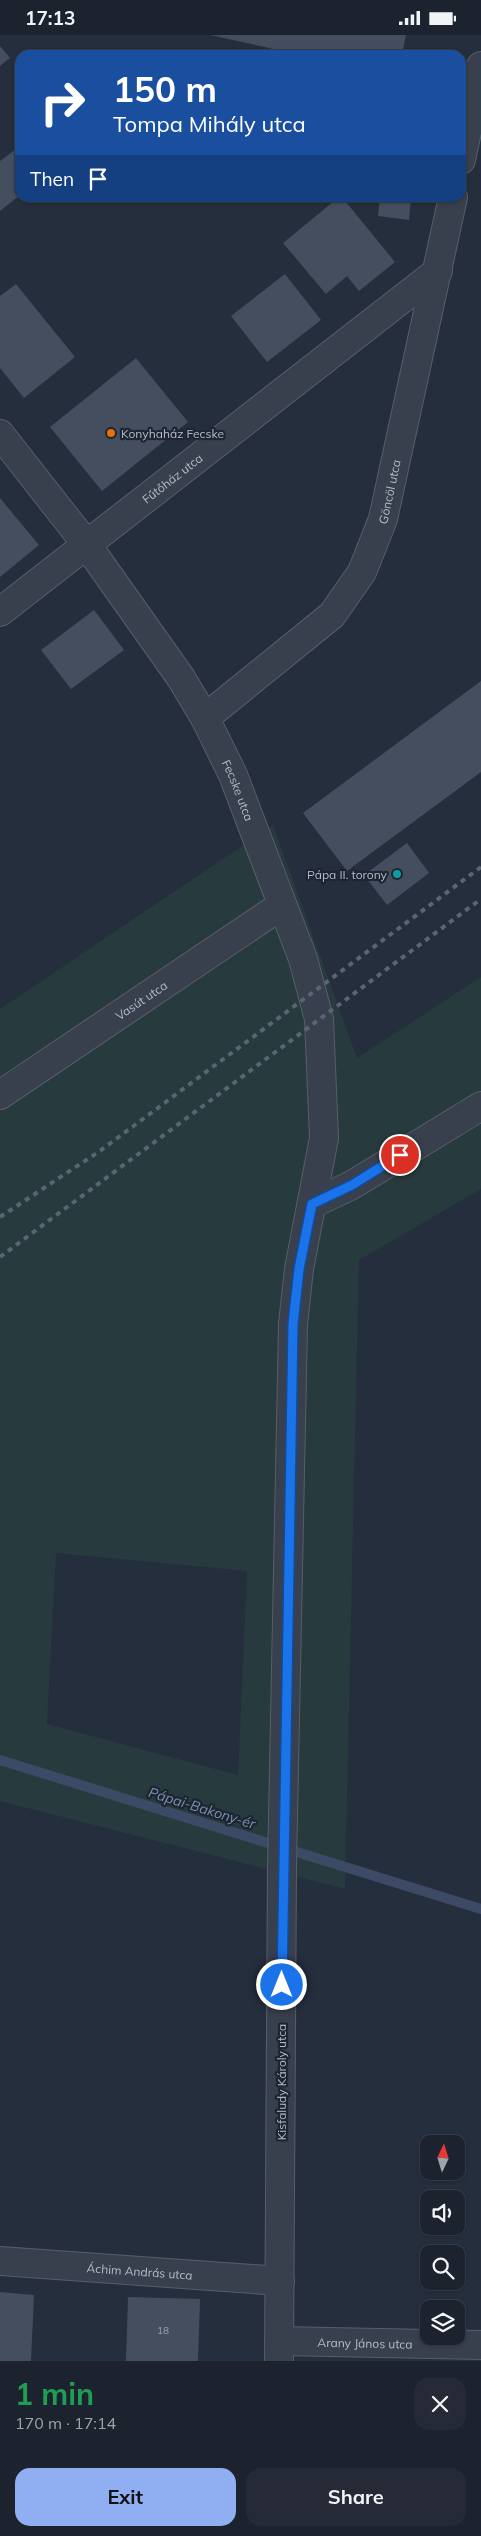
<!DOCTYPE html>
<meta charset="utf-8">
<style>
body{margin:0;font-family:Mulish,sans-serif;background:#252a36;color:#f1f3f6;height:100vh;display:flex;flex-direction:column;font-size:19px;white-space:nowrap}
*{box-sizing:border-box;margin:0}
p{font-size:16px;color:#a0a4aa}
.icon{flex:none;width:28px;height:28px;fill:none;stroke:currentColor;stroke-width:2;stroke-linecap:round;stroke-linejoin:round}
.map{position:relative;height:2326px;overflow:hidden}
.drawer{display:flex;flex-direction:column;background:#1c222e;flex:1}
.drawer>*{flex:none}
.guide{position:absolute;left:15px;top:15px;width:451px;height:152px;border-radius:15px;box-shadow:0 1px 4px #0004,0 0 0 1px #3a3f4a;background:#1a4fa0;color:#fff;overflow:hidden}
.needle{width:32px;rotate:4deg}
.buttons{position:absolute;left:420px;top:2100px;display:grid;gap:10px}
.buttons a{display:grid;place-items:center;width:45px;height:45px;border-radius:10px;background:#1c222e;box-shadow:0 1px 4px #0004,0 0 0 1px #3a3f4a;font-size:25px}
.pin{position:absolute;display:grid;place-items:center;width:42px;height:42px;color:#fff;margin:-21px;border:2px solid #fff;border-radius:50%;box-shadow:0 1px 5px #0007}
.me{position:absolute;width:55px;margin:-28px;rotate:0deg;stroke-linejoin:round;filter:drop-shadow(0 0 4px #0008)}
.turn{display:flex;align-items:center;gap:18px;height:105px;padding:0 15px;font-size:22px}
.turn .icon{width:65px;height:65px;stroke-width:2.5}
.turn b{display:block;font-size:35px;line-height:42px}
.then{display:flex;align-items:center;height:48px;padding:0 15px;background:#0003;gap:10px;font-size:19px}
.round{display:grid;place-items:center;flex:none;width:52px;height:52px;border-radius:15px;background:#252a36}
.summary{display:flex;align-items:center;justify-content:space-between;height:85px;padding:0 15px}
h1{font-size:30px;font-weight:700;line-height:38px;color:#1e9e55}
.action{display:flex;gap:10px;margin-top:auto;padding:10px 15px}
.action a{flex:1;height:58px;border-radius:15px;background:#90aff2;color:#111;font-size:20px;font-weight:700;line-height:58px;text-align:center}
.action a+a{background:#252a36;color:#f1f3f6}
.status{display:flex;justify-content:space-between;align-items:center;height:35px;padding:0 25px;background:#1c222e;direction:ltr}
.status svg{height:14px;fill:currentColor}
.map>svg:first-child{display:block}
.green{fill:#273a3e;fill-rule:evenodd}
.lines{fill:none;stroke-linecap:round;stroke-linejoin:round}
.stream{stroke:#3c4a65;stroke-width:10}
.building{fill:#454e5e}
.minor-casing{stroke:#575e6b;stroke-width:30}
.minor{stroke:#39404d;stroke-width:28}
.rail{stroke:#5b6474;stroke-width:4;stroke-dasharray:5 5;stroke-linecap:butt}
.route-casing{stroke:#114b97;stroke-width:12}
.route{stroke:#1a73e8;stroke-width:9}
.food-dot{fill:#e8710a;stroke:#1e2532;stroke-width:2}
.culture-dot{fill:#0f9aa8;stroke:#1e2532;stroke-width:2}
.labels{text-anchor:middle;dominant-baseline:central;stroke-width:4.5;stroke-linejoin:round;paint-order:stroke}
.number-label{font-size:10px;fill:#99a0ae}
.poi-label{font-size:12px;fill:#b5bbc8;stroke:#1e2532;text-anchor:start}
.street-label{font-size:12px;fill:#b5bbc8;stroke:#1e2532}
.water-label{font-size:14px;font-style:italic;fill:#7e8fae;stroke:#1e2532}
</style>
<div class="status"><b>17:13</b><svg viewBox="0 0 49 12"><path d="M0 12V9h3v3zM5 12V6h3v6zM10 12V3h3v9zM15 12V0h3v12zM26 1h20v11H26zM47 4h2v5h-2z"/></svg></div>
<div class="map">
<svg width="481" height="2326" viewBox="0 0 481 2326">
<rect width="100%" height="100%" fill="#252e3d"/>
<path class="green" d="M273,790L357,1023L481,942V1154L359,1225L345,1854L0,1766V974ZM56,1518L247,1536L238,1740L47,1689Z"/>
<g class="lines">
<path class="stream" d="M0,1725L481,1874"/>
</g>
<path class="building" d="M210,0H406L402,20H301Z
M0,11L10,23L0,31Z
M20,111V160L0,176V126Z
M339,162H342L395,227L359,256L347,241L326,259L283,208Z
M380,162H411L409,185L378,181Z
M285,239L321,285L267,327L231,281Z
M16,249L75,322L24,363L0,333V261Z
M136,323L188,387L102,456L50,392Z
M0,463L39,510L0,542Z
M94,575L124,615L71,654L41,615Z
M481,646V737L347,836L303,778Z
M407,808L429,838L387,870L364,840Z
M0,2257L34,2260L31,2326H0Z
M128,2262L200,2264L198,2326H126Z"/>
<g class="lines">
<defs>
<g id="minor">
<path d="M461,125L481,31"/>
<path id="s1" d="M0,399L87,510L181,643L205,683L233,740L303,924L319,984L324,1103L299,1234L293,1289L282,1831L279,2326"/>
<path id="s2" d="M0,577L438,236"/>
<path id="s3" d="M205,683L332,580L362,537L383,484L453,162"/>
<path id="s4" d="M0,1060L282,870"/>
<path d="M312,1169L352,1150L481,1071"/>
<path id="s5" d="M0,2226L280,2246"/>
<path id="s6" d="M279,2306L481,2310"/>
</g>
</defs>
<use href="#minor" class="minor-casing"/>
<use href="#minor" class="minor"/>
<path class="rail" d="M0,1182L100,1116L481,832
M0,1222L481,864"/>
</g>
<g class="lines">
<defs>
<path id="route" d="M282,1950L293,1289L299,1234L312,1169L352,1150L400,1120"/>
</defs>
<use href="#route" class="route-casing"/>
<use href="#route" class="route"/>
</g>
<circle class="food-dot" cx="111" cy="398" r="5"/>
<circle class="culture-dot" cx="397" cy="839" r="5"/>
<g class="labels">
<g class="number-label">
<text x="163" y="2295">18</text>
</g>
<g class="poi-label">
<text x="121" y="398">Konyhaház Fecske</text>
<text x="387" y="839" text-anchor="end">Pápa II. torony</text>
</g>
<g class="street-label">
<text stroke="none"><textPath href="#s2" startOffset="218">Fűtőház utca</textPath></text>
<text stroke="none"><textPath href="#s3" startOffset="301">Göncöl utca</textPath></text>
<text stroke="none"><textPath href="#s1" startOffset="430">Fecske utca</textPath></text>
<text stroke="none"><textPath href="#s4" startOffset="170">Vasút utca</textPath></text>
<text transform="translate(281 2047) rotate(-90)">Kisfaludy Károly utca</text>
<text stroke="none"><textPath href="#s5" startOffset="140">Áchim András utca</textPath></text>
<text stroke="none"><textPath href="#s6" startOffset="86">Arany János utca</textPath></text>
</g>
<g class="water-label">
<text transform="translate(202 1773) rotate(17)">Pápai-Bakony-ér</text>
</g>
</g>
</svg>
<div class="buttons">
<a><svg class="needle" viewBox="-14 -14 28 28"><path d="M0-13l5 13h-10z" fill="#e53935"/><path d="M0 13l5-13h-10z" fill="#a0a4aa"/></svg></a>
<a><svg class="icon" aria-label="sound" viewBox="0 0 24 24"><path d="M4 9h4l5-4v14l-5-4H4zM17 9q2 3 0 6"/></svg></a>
<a><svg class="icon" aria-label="search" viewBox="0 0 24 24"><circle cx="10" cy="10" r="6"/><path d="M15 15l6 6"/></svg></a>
<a><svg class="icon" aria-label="layers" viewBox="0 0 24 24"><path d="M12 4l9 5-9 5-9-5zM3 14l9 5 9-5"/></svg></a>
</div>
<div class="pin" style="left:400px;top:1120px;background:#d93025"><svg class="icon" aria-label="arrive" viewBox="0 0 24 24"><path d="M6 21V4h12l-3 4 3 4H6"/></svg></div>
<svg class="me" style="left:282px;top:1950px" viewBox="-20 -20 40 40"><circle r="17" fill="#1a73e8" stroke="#fff" stroke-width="3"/><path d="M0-11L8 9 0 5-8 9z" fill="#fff"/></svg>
<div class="guide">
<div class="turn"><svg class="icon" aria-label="right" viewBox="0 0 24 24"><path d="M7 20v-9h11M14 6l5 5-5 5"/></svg><div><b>150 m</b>Tompa Mihály utca</div></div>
<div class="then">Then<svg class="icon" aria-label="arrive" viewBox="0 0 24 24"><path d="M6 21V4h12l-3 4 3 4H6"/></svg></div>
</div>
</div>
<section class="drawer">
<div class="summary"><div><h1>1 min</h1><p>170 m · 17:14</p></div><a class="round"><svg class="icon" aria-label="close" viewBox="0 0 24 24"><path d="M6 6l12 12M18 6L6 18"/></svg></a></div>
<div class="action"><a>Exit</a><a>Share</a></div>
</section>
